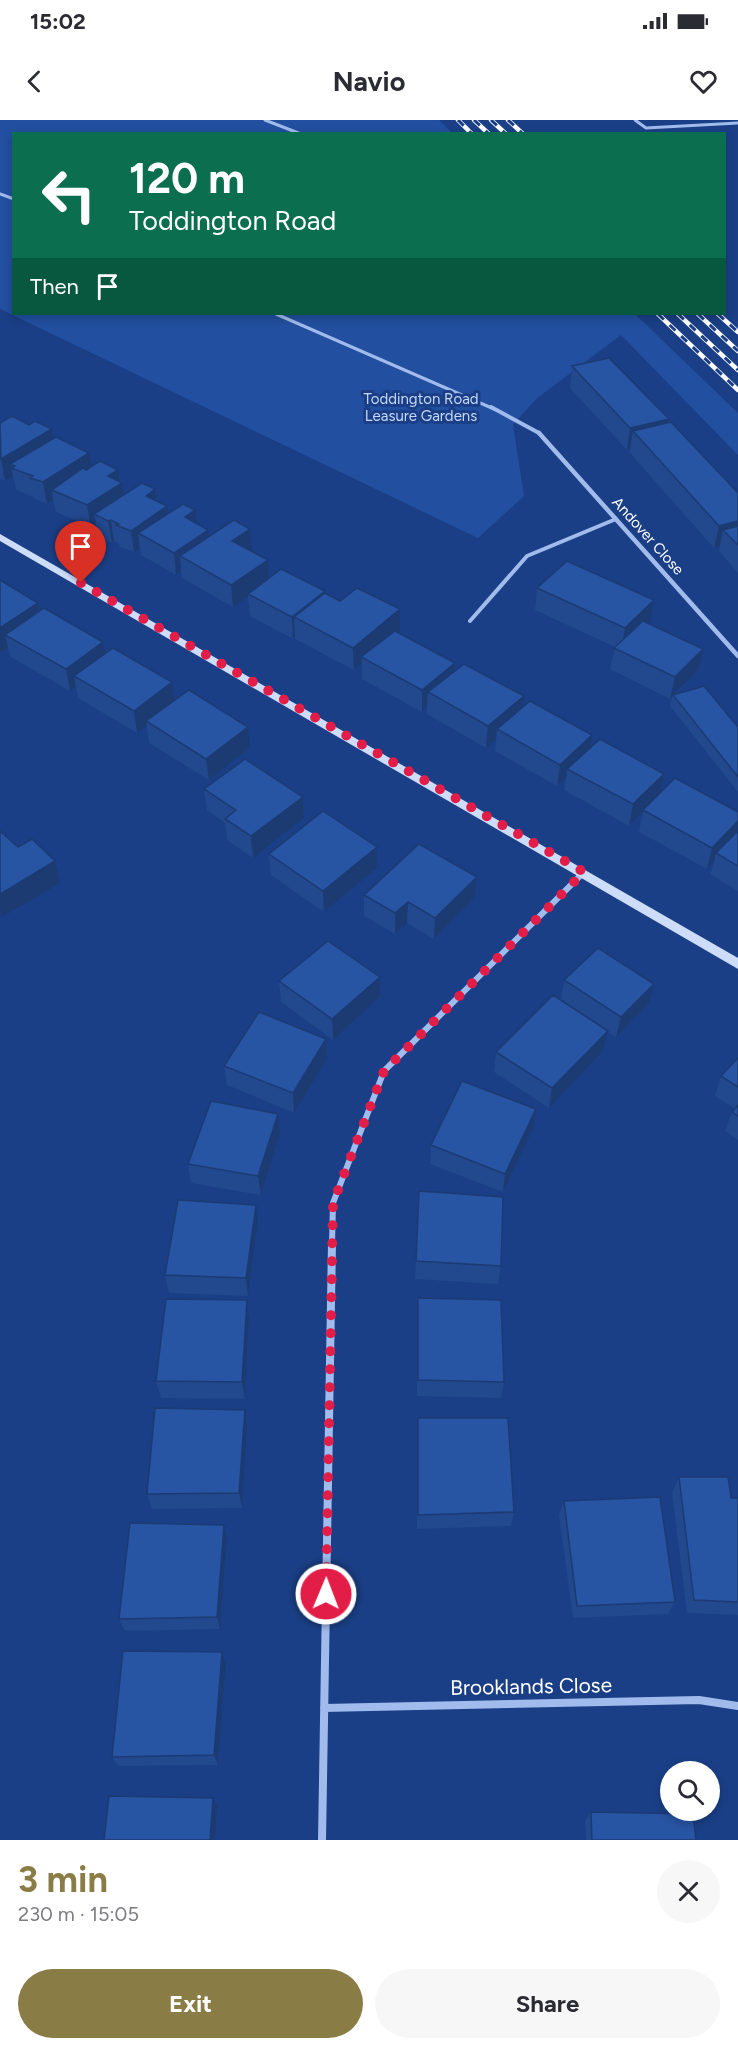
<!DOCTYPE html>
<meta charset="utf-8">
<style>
body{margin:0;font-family:Figtree,sans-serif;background:#f7f7f7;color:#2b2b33;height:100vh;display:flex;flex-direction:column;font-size:22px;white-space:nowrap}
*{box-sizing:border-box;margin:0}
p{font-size:20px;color:#7c7c81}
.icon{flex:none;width:33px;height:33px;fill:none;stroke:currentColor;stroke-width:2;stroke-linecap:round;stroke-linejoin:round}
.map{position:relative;height:1720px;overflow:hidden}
.side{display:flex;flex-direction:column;background:#fff;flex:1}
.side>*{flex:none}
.guide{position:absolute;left:12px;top:12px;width:714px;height:183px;border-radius:0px;box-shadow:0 3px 9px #0003;background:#0b6e4f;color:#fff;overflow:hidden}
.controls{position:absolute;left:660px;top:1641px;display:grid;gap:12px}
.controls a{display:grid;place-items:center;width:60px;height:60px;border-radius:50%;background:#fff;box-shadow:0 3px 9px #0003;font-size:30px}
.pin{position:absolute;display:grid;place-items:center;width:51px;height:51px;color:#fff;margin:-62px -26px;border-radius:50% 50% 50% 0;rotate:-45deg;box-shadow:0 0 6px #0007}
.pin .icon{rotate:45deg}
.me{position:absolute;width:66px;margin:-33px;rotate:1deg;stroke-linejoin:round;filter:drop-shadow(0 0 4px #0008)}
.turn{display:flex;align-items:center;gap:21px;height:126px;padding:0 18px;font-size:27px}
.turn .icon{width:78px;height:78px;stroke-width:2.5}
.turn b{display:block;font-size:42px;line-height:51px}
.then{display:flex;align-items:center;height:57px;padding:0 18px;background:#0003;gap:12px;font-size:22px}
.round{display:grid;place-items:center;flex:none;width:63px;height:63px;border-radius:32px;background:#f7f7f7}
.headline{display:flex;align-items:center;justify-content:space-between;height:102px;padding:0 18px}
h1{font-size:36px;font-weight:700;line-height:45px;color:#8a7c45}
.action{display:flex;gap:12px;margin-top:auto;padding:12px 18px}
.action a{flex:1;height:69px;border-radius:36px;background:#8a7c45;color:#fff;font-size:24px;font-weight:700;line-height:69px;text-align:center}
.action a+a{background:#f7f7f7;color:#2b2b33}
.status{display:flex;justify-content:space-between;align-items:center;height:42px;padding:0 30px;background:#fff;direction:ltr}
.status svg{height:16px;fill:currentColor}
header{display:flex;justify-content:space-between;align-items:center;height:78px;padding:0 18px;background:#fff;font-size:27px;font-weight:700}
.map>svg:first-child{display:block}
.green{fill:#224f9f}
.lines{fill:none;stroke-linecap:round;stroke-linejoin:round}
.service-far1{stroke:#a0bbec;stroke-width:3}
.service{stroke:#a0bbec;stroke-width:4}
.minor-far2{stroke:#a0bbec;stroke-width:4.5}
.minor-far1{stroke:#a0bbec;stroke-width:6}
.minor{stroke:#a0bbec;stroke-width:8}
.secondary{fill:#ccdcf9;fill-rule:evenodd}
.rail-casing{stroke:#fff;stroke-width:4.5}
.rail{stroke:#1a3f86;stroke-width:3;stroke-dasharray:8;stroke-linecap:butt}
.wall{fill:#22488d}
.shaded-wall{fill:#1c3b73}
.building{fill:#2854a4;stroke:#1c3b73;stroke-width:1.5}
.route{stroke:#e11d48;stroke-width:10;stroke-dasharray:0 18}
.labels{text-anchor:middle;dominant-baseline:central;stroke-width:6;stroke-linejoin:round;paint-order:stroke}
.far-park-label{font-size:15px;fill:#c5d8f9;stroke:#1a3f86}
.far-street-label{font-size:15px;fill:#fff;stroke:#1a3f86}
.near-street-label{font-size:21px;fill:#fff;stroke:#1a3f86}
</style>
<div class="status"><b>15:02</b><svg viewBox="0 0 49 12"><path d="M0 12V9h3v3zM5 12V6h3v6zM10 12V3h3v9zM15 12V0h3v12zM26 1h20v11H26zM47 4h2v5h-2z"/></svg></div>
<header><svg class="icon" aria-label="back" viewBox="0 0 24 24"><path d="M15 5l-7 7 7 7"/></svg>Navio<svg class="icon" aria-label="heart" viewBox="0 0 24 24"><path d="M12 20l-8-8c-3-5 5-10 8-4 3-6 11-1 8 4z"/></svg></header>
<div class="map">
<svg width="738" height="1720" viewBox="0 0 738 1720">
<rect width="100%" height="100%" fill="#1a3f86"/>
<path class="green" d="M0,0H439L452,13L14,14V194H635L738,293V335L621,215L536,279L513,305L524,376L478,418L0,189Z"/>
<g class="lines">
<path class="service-far1" d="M265,0L301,14
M635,0L646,8L738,3
M0,74L14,79
M276,194L494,289"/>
<path class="service" d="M491,287L539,313
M470,501L527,436L616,399"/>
<path class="minor-far2" d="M539,313L738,536"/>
<path class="minor-far1" d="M332,1124L333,1083L384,951L583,753"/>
<path class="minor" d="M324,1588L699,1580L738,1586
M322,1720L332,1123"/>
<path class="secondary" d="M0,414L738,838V849L0,421Z"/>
<defs>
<path id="rail" d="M458,0L472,14
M474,0L489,14
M491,0L506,14
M508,0L523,14
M658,194L738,270
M678,194L738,250
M698,194L738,231
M718,194L738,212"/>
</defs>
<use href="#rail" class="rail-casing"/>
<use href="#rail" class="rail"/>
</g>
<path class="wall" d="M572,246L669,299L668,303L738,373V453L719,431L720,426L714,428L630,333V329L627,330L570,268Z
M0,303L53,318L91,346L122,363L123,375L155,369L157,381L168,393L197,404L209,417L251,431L268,440L269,458L325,473L400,511L398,513L455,543V551L523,587L591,627L660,673L738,692V771L710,754L714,742L707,749L639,712L643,692L629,706L564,670L566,658L557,666L495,631L496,620L486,628L427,594V587L422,592L362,559V543L354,550L295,519V517L293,519L250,496L248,477L233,487L182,458L181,451L176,455L141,435L140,429L134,432L120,427L119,424L114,421L112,423L98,416L96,403L91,407L56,392L53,380L47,384L35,379L34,377L16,370L13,356L5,361L0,359Z
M0,460L38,483L40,491L103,522L105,534L172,562L175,581L250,628L209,660L149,623L147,606L137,613L78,578L76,567L70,571L11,537L8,528L0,533Z
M537,468L650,502L648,503L703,529L698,551L675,574L738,607V672L670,586L672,577L670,579L610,549L615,527L535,490Z
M204,669L303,677L304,698L253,738L227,720L225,703L207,690Z
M269,734L377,748L324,792L271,755Z
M477,757L475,778L434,819L407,803L395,814L364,796V775Z
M564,860L649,884L616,917L608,912L603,931L549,988L494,952L496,932L561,880Z
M279,861L380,877L333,920L281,882Z
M738,938V1020L725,1011L732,992L735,989L715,976L721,956Z
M327,939L294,993L227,965L224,946Z
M533,1009L503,1072L430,1044L431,1025Z
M280,1014L261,1075L191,1063L188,1044Z
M419,1071L501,1146L498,1164L415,1159Z
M258,1103L248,1176L169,1173L165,1155Z
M418,1178L504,1262L501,1278L417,1276V1196Z
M247,1180L249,1198L245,1279L161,1278L156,1261Z
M245,1290L247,1306L242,1388L152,1389L147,1374Z
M418,1298L514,1392L511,1406L417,1409V1313Z
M679,1357L731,1378H738V1495L687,1493L672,1372Z
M564,1381L675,1482L668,1494L573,1498L559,1395Z
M227,1419L220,1509L125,1511L119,1499Z
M222,1532L226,1544L218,1645L118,1646L112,1637Z
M591,1692L696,1720H586L585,1701Z"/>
<path class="shaded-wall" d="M669,299L665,320L633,311L630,329L627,330L630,308Z
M52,309L56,330L15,346L10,344L13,356L5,361L1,339Z
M89,333L93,355L52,370L53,380L47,384L43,362Z
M118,350L120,364L122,363L125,384L94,394L96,403L91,407L87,385L108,356Z
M155,369L158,391L146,376Z
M167,386L170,408L138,413L140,429L134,432L131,411Z
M195,390L198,412L185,397Z
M111,400L114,421L112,423L108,401Z
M738,401V421L723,410L720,426L714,428L719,406Z
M250,409L252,431L232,421Z
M208,410L210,432L180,436L181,451L176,455L174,433Z
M268,440L269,462L248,474V477L233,487L231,465Z
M325,471V492L294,497L295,517L293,519L292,497Z
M654,480L650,502L621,530L625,508Z
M38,483L43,505L5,515L8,528L0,533V508Z
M400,489V511L366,539L361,537L362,543L354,550L353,528Z
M103,522L107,544L74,556L76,567L70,571L66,549Z
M703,529L698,551L673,575L670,579L675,557Z
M455,543L454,565L428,572L427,587L422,592V570Z
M172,562L175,584L146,601L147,606L137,613L134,591Z
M524,576L522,598L497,609L496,620L486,628L488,606Z
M248,607L250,628L209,660L206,639Z
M592,615L589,637L567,649L566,658L557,666L560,645Z
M664,654L660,675L643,690V692L629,706L633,684Z
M303,677L304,698L253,738L251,716Z
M738,701V714L716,733L714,742L707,749L712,728Z
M377,727V748L324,792L323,771Z
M55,741L60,763L2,797L0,789V774Z
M477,757L475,778L434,819L435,798Z
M408,782L407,803L395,814V793Z
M380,857V877L333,920L332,899Z
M654,864L649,884L616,917L621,897Z
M608,911L603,931L549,988L552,968Z
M326,919L327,939L294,993L293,973Z
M536,989L533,1009L503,1072L505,1054Z
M278,994L280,1014L261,1075L258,1056Z
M256,1085L258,1103L248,1176L246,1158Z
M247,1180L249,1198L245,1279L242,1262Z
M245,1290L247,1306L242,1388L239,1373Z
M224,1405L227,1419L220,1509L217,1497Z
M222,1532L226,1544L218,1645L214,1635Z
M213,1678L217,1686L215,1720H210Z"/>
<path class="building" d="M609,238L669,299L630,308L572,246Z
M12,296L29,305L35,301L52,309L1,339L0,303Z
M671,302L738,373V401L719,406L633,311Z
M56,317L89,333L43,362L30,358L33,356L11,348L15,346L10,344Z
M100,341L118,350L108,356L122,363L87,385L52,370L83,348L86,350Z
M142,363L155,369L146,376L167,386L131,411L116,405L119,404L111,400L108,401L94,394Z
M183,384L195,390L185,397L208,410L174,433L138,413Z
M234,400L250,409L232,421L268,440L231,465L180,436Z
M738,406V425L723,410Z
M567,441L654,480L625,508L537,468Z
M281,449L325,471L292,497L248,474Z
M0,460L38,483L0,508Z
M357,468L400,489L353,528L294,497L325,473L340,481Z
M44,488L103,522L66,549L5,515Z
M643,501L703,529L675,557L614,528Z
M395,511L455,543L422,570L361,537Z
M113,528L172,562L134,591L74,556Z
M464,544L524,576L488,606L428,572Z
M704,566L738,607V657L673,575Z
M189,570L248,607L206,639L146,601Z
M530,581L592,615L560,645L497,609Z
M600,619L664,654L633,684L567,649Z
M245,639L303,677L251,716L225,699L236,690L204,669Z
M675,658L738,692V701L712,728L643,690Z
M323,691L377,727L323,771L269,734Z
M0,711L18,727L32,719L55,741L0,774Z
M738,711V746L716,733Z
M419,724L477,757L435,798L408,782L395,793L364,775Z
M328,821L380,857L332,899L279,861Z
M598,828L654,864L621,897L564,860Z
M553,875L608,911L552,968L496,932Z
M259,892L326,919L293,973L224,946Z
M738,938V967L721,956Z
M462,961L536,989L505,1054L431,1025Z
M211,981L278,994L258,1056L188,1044Z
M738,985V996L732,992Z
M419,1071L503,1077L501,1146L416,1141Z
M178,1080L256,1085L246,1158L165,1155Z
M418,1178L501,1180L504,1262L418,1260Z
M166,1179L247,1180L242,1262L156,1261Z
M155,1288L245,1290L239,1373L147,1374Z
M418,1298H508L514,1392L418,1395Z
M679,1357H728L731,1378H738V1482L694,1480Z
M660,1377L675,1482L577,1486L564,1381Z
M130,1403L224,1405L217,1497L119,1499Z
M123,1531L222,1532L214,1635L112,1637Z
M109,1676L213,1678L210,1720H104Z
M591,1692L693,1694L696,1720H592Z"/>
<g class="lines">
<path class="route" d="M81,463L584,752L384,951L333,1083L326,1474"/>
</g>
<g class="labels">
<g class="far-park-label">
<text x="421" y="279">Toddington Road<tspan x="421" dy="17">Leasure Gardens</tspan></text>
</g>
<g class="far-street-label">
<text transform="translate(648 416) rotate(48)">Andover Close</text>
</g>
<g class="near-street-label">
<text transform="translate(531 1566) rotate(-1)">Brooklands Close</text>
</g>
</g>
</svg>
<div class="controls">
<a><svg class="icon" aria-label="search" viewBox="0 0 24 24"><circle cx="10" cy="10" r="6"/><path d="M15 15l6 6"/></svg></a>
</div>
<div class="pin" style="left:81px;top:463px;background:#d93025"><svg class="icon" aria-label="arrive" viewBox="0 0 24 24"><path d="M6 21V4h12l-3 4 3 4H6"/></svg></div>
<svg class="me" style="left:326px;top:1474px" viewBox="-20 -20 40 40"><circle r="17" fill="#e11d48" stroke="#fff" stroke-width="3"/><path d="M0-11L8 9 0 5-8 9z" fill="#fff"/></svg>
<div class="guide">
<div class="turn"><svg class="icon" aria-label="left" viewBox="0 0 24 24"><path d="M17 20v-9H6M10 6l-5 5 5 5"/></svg><div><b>120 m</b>Toddington Road</div></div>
<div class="then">Then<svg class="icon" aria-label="arrive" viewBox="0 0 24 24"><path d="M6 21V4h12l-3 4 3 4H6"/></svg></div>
</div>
</div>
<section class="side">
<div class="headline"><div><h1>3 min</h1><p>230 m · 15:05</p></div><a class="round"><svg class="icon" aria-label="close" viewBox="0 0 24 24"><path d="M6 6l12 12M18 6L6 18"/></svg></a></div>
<div class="action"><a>Exit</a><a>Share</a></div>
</section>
